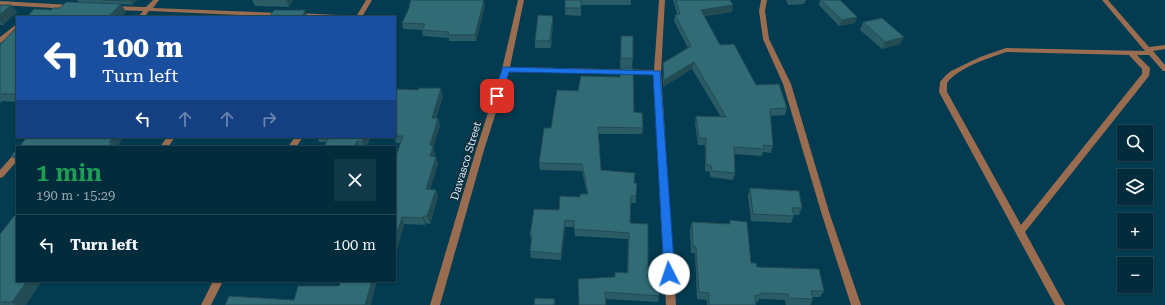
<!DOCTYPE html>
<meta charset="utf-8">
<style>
body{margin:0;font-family:"Roboto Serif",serif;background:#103847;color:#f1f3f6;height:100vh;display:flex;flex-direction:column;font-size:15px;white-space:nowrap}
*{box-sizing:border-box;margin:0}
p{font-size:13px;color:#96a7af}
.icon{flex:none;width:22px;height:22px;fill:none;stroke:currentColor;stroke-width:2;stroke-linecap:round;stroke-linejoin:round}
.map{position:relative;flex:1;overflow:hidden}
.sheet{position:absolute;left:16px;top:146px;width:380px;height:136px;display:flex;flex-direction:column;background:#022c3c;border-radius:0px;box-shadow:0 1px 3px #0004,0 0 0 1px #234856}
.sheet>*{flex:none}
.hud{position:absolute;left:16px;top:16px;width:380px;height:122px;border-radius:0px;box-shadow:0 1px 3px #0004,0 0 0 1px #234856;background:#1a4fa0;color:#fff;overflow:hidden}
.tools{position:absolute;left:1117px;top:125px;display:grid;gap:8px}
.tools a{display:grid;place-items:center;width:36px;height:36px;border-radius:0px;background:#022c3c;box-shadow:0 1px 3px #0004,0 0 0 1px #234856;font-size:20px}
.pin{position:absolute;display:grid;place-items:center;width:34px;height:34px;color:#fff;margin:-17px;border-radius:8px;box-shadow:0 2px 6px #0006}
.me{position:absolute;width:44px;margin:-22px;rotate:356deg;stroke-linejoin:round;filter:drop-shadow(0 0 3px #0008)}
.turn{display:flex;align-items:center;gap:14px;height:84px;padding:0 20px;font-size:18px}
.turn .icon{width:52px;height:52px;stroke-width:2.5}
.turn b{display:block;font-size:28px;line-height:34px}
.lanes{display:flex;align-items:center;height:38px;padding:0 20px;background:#0003;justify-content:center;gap:20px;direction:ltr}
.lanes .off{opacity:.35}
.round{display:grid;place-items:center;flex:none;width:42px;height:42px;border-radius:0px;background:#103847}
.head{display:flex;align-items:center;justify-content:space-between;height:68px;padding:0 20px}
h1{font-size:24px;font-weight:600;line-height:30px;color:#1e9e55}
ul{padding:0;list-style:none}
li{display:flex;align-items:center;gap:12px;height:60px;padding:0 20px;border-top:1px solid #234856}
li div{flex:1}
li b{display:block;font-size:15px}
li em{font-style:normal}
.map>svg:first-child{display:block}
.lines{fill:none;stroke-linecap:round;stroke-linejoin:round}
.minor{fill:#9a6d51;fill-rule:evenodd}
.wall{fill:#2a5c65}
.shaded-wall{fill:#224b53}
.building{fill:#316b76;stroke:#224b53}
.route{fill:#1a73e8;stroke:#114b97}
.labels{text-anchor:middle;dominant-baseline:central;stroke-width:4;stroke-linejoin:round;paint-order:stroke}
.street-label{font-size:11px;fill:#d4edfa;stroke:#122f3d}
</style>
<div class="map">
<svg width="1165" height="305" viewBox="0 0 1165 305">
<rect width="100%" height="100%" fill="#033b50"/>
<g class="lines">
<path class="minor" d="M153,0H159L153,8L281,13L284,15L281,17L149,11L144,17H138L143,11L113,10L110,8L113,6L146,7Z
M366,0H372L362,17H356Z
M518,0H524L510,67L654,70L659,0H665L661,72L676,305H666L654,74L509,71L484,150L440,305H430L476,150L502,69Z
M761,0H767L765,11L769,39L791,84L830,215L861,305H851L822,215L783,84L763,39L759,11Z
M1102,0H1108L1149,47L1165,45V49L1153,51L1165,65V71H1163L1149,55H1137L1150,68L1149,76L1025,232L1065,305H1055L939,92L940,82L945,76L951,71L980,57L1006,48L1145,51ZM1006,52L1129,55L1142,69V74L1021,225L947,92V83C959,67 989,58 1006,52Z
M0,1L71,5L74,7L71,9L0,5Z
M298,13L338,15L341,17L296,16L295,15Z
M17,24V29L2,42L0,43V37Z
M167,137H175L168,147H160Z
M295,137H303L296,147H288Z
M17,153V161L3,177L0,178V170L14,154Z
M213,281H223L211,305H201Z"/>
</g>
<path class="wall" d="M77,0H137L132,5L121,4L126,12L51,10L79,3Z
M252,0H293L289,7L255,6Z
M565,0H631V5H581V16L565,15Z
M673,0H730L733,5L732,12L704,16L720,45L756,85L787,108L785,115L770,116L773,146L771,153L763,152L762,156L734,154L735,173L733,180L710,177V172L705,171V145H698L695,123L696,116L721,117L692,69L663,87V63L688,48L674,21L675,15L677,14Z
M786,0H806L804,4L788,5Z
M820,0H840L857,17L855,23L839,26L819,5Z
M0,5H11L17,12L3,25H0Z
M409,6H485L476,41H449V38L423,36L422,30L403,29L402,23L409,8Z
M553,16V23L551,48H535V41Z
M863,22L904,37L900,44L882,49L860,30Z
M17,27V102L2,101L0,103V45Z
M621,36L633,58L632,68H620Z
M621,68L634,112L643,128L642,134H598L601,170L634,183L636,196V203H631L630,223L648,278L659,296L658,302L605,299L606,305H579L578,279L615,277L627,273L628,239L575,236L574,227H565L561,260L531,258L530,251L531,242L530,235L559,210L580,197L587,194L582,171L540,170L539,163L551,128L578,91L620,77Z
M395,89L443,96L436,118H438L440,126L433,147L435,153L434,157H436L438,164L430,189L436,190L438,197L430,224L426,223L425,225L404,224L395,256V159L401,143H396L394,137H395Z
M317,137H371L366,147H324L326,142H319Z
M17,149V163L16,162L17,161L11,156Z
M750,188L802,208L799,215H794V216L791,223L751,221L748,195Z
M730,220L751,263L757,267L824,291L820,297H813V299L810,305H786L785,300L759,299L758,302H755L756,305H707V300L697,299L695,253H691L690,229L692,222L729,224Z
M0,234L26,305H0Z"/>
<path class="shaded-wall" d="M131,0H137L132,5L130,1Z
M286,0H293L289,7Z
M484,0L485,6L476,41L475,35Z
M121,4L126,12L121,17H108Z
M11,5L17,12L3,25L0,21V15Z
M733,5L732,12L700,17L701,10Z
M305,10L308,17H302Z
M553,16V23L551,48L550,41Z
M857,17L855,23L839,26L842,20Z
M904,37L900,44L882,49L885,42Z
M694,62L692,69L663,87L664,80Z
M441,88L443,96L434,125L432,118Z
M438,118L440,126L433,147L435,153L432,164L430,156V145Z
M113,137H123L117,147H109V143Z
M364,137H371L366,147H364L362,142Z
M357,141L360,147H354Z
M436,157L438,164L428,196L426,189Z
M436,190L438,197L430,224L427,216Z
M423,216L426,223L425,225L423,218Z
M402,217L404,224L395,256V239Z
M565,220V227L561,260V254Z
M27,281H42L26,305H16L12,302Z
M372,281H377L371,305H365Z"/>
<path class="building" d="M102,0H131L130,1Z
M411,0H484L475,35H448L449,32L422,30L425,24L402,23L410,6H409Z
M565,0H581V8H565Z
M676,0H730L733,5L701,10L720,45L734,44L756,85L779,84L787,108L770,109L773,146L763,145L764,149L734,147L735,173L712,171L711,165H706V138H699L696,116L726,117L694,62L664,80L663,63L691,46L675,15L680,14Z
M821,0H840L857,17L842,20Z
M66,2L121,4L108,17H27L34,9L51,10L53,8H60Z
M0,5H11L0,15Z
M274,10H305L302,17H269Z
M538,15L553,16L550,41H535Z
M882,18L904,37L885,42L863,22Z
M17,27V94H0V45Z
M621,36H633V58H621Z
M621,68H633L634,112L642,113L643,128L598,127L601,170L635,173L634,183H637L636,196H631L630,223L648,224V278L659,279V296L605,292L606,305H579L578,279L615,277V272L628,273L629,233L574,229V221L565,220L561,254L530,251L532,236L530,235L534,209L559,210L560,196L580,197V194H588L582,164L539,163L544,128H551L557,90L578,91L581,76L620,77Z
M419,88H441L432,118H438L430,145L433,146L430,156L436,157L426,189L436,190L427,216H423V218L402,217L395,239V159L403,136H395V131L396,127H395V89L418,90Z
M27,137H113L109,143H112L109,147H19Z
M329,137H364L362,142L357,141L354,147H324Z
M17,149V156H11Z
M750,188L799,191L802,208H792L794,216L753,214Z
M15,215L17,216V269L16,271H17V281H27L12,302H0V234Z
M730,220L747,222L751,263H756L757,267L819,269L824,291H811L813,299L789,298L788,294L760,293V296L755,295L756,305H709V293L699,292L696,247L693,246L692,222L730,224Z
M341,281H372L365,305H225L229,296L294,300L298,286H339Z
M535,298L555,299L554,305H534Z"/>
<path class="route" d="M503,67L660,71L675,274L673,277L669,279L666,277L664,274L653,75L509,72L502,96L497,99L493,96Z"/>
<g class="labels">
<g class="street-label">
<text transform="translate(466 161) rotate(-73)">Dawasco Street</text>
</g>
</g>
</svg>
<div class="tools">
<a><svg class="icon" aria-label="search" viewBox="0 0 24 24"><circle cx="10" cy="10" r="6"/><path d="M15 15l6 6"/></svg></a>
<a><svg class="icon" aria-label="layers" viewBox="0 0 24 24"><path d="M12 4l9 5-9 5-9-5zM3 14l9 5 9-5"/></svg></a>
<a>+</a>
<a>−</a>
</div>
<div class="pin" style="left:497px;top:96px;background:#d93025"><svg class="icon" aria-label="arrive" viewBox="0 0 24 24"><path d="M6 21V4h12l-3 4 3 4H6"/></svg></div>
<svg class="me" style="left:669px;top:274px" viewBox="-20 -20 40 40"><circle r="19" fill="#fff"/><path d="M0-13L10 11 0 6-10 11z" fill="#1a73e8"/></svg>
<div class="hud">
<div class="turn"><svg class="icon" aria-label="left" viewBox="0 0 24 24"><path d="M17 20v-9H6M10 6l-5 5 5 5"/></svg><div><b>100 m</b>Turn left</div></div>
<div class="lanes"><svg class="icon" aria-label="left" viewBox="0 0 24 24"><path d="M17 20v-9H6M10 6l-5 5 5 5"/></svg><svg class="icon off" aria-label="ahead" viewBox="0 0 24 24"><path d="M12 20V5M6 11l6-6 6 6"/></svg><svg class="icon off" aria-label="ahead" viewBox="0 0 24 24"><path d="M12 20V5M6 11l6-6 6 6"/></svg><svg class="icon off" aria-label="right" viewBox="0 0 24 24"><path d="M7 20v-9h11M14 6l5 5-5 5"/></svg></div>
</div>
<section class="sheet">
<div class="head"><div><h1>1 min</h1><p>190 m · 15:29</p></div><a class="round"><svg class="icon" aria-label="close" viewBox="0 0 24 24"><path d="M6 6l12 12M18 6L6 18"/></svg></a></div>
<ul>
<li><svg class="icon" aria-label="left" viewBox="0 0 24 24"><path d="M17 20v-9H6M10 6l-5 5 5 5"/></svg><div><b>Turn left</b></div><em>100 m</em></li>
</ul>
</section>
</div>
